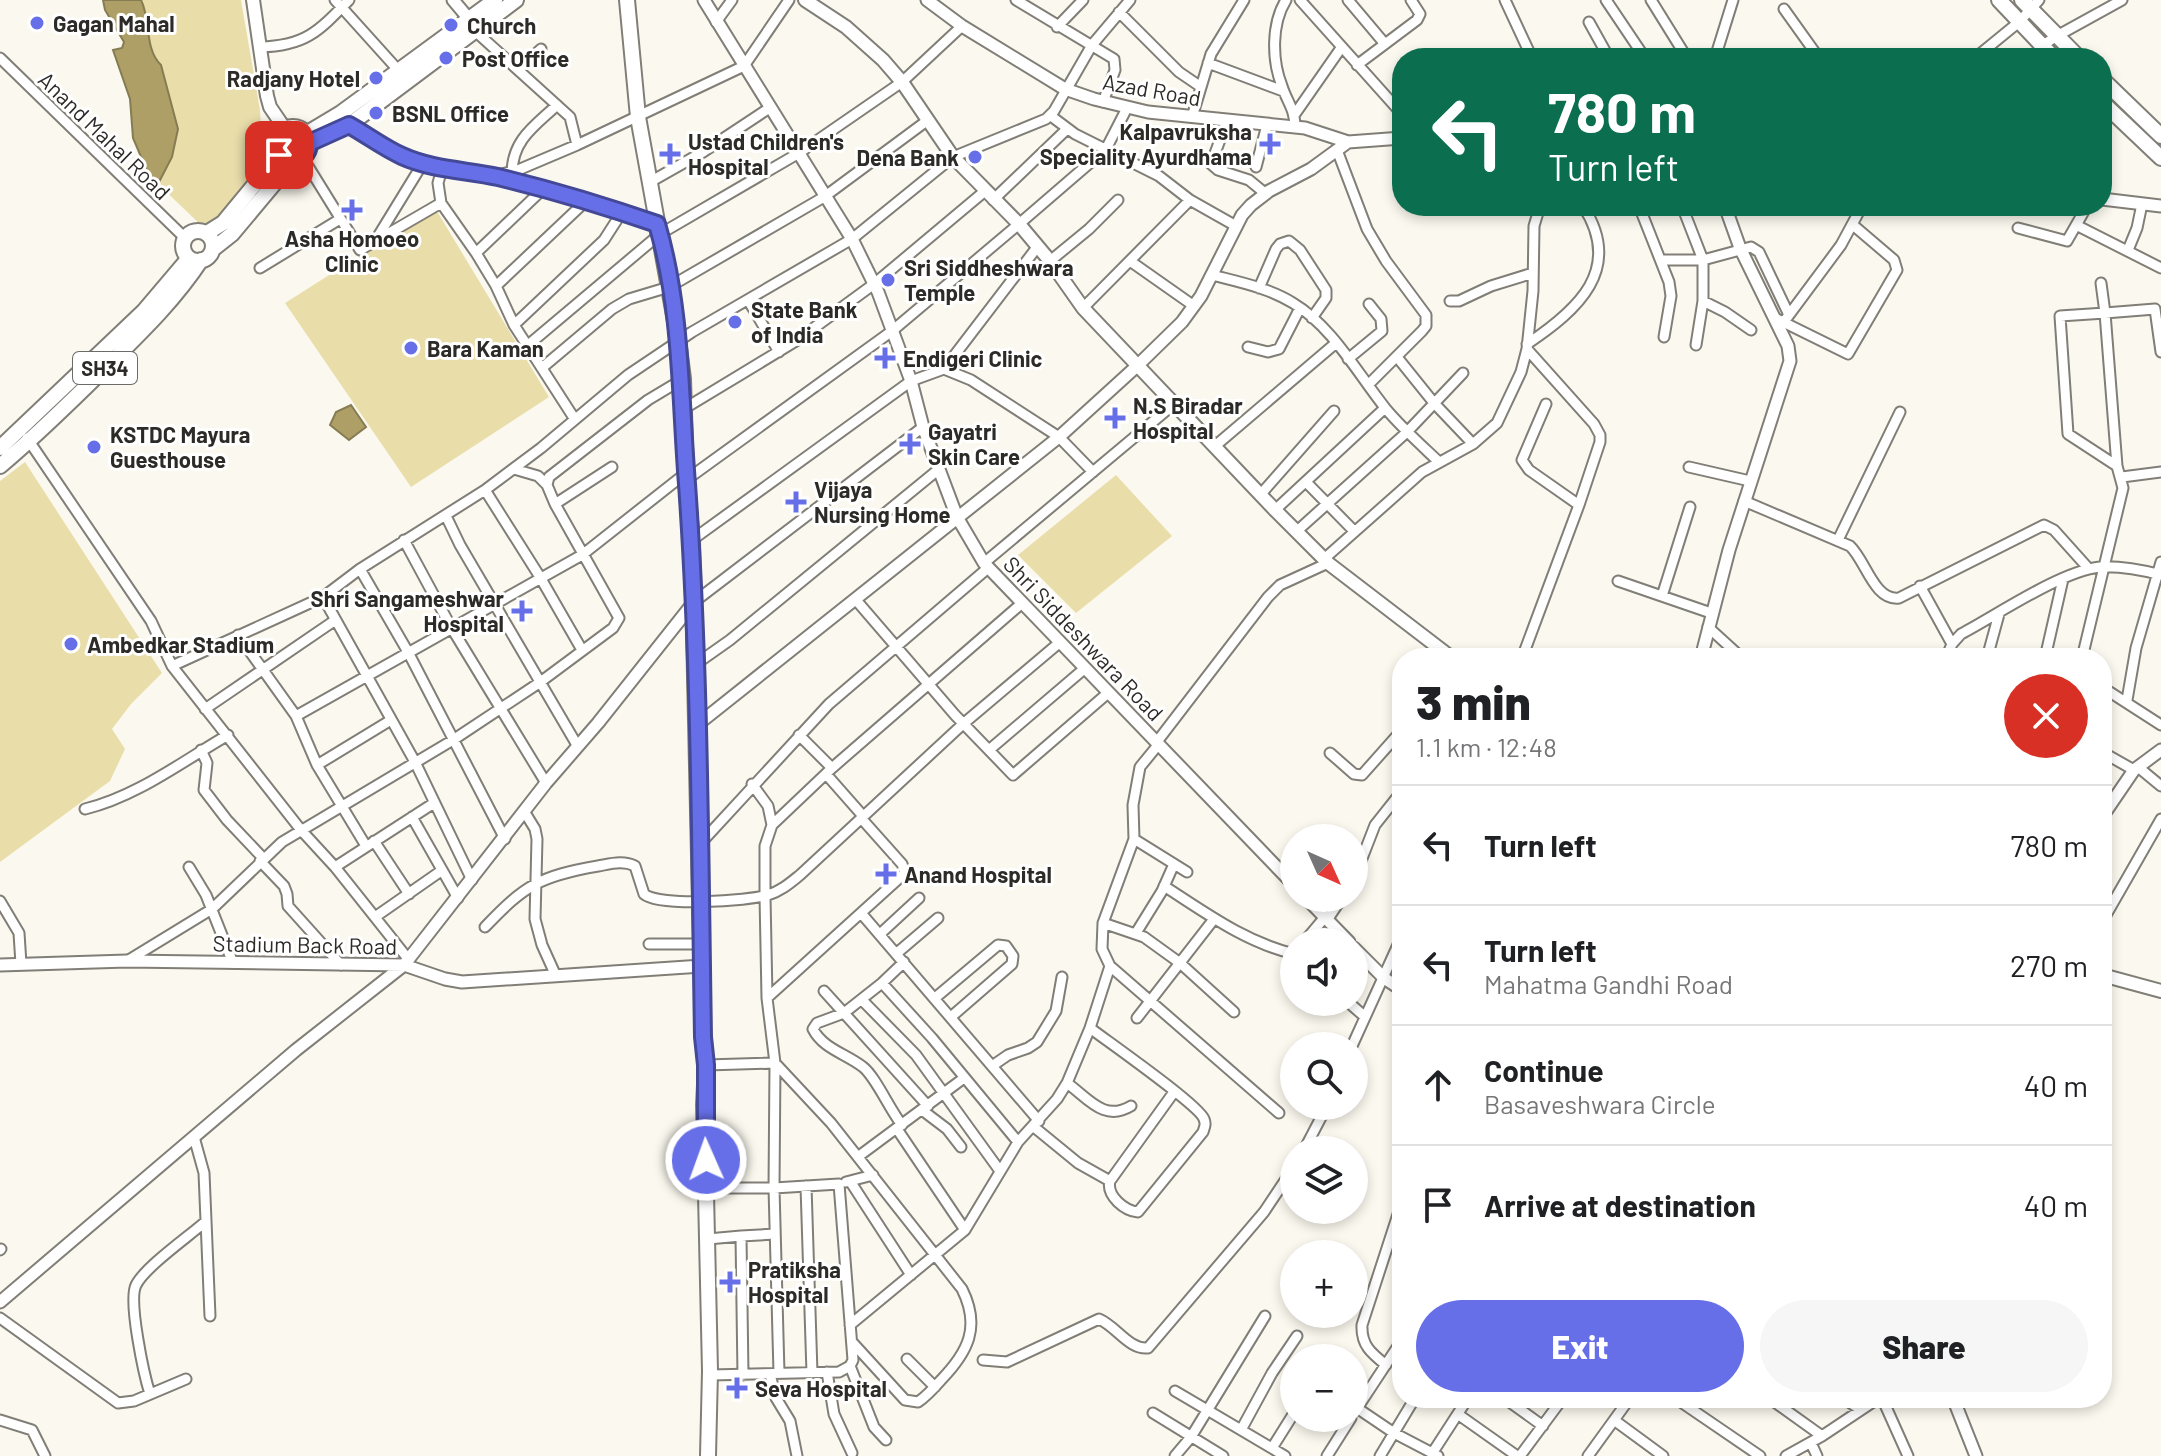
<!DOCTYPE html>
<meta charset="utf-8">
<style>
body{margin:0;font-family:Barlow,sans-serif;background:#f6f6f6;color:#202124;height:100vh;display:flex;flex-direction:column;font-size:30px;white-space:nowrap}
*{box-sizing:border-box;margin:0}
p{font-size:26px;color:#757577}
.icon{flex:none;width:44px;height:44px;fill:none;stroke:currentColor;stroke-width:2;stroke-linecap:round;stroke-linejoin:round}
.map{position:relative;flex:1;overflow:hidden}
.side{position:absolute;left:1392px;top:648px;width:720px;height:760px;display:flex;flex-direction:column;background:#fff;border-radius:32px;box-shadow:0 4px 12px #0003}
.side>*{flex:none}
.top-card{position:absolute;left:1392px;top:48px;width:720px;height:168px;border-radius:32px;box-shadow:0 4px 12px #0003;background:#0b6e4f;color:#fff;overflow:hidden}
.needle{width:52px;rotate:135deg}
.tools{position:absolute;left:1280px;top:824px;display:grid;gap:16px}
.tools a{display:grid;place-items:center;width:88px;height:88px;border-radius:50%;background:#fff;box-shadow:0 4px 12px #0003;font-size:40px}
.pin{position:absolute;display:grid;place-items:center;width:68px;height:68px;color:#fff;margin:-34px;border-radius:16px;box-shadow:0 4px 12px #0006}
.me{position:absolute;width:88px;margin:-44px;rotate:358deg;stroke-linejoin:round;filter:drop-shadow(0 0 6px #0008)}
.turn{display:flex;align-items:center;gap:28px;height:168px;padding:0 24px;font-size:36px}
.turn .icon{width:104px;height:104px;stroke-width:2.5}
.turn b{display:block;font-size:56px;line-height:68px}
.round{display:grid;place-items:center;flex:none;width:84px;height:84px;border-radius:42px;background:#f6f6f6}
.headline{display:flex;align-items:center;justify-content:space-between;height:136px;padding:0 24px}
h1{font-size:48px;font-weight:800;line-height:60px}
.primary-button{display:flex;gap:16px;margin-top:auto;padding:16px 24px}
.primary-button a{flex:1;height:92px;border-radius:48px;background:#676fe8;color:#fff;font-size:32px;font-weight:800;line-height:92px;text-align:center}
.primary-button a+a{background:#f6f6f6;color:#202124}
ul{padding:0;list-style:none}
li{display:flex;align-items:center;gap:24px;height:120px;padding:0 24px;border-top:2px solid #e0e0e0}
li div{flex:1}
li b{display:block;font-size:30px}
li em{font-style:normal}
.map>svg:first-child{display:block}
.green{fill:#e9ddaa}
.water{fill:#ad9f66;stroke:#867c53;stroke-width:2}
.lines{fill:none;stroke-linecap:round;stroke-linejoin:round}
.minor-casing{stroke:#807e76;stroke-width:13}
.tertiary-casing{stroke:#807e76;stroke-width:15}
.secondary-casing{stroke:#807e76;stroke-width:16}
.primary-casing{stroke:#807e76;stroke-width:18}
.minor{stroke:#fff;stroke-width:9}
.tertiary{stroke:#fff;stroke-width:11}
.secondary{stroke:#fff;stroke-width:12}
.primary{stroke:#fff;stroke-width:14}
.route-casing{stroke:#434897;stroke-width:20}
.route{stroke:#676fe8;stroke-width:14}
.poi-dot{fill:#676fe8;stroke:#fff;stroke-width:3}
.labels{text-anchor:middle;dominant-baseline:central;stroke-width:6;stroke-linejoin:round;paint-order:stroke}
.shield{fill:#fff;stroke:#6b6b68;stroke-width:2}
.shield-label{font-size:20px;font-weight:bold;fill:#2c2b28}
.poi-label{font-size:22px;font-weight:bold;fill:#2c2b28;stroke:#fff;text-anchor:start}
.street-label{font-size:22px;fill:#2c2b28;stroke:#fff}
</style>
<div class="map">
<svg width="2161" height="1456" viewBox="0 0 2161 1456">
<rect width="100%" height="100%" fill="#fbf9ef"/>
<path class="green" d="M141,0H241L260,110L262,144L259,175L219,218L203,227L158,184L172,157L178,129L161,65C145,49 151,19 141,0Z
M435,208L549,397L411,487L285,303Z
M25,462L162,673L131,704L112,729L125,749L110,781L0,862V481Z
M1116,475L1172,536L1076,613L1018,555Z"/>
<path class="water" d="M103,0H141C151,19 144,49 161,65L178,129L172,157L158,184L147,171L133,138L130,99L113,50L122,48L124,42L105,10Z
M351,405L366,427L349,440L330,425L336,412Z"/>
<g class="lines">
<defs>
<path id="minor" d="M335,0L399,71
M1016,0L1114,59L1115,70L1103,102
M1286,0C1271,24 1272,61 1282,86C1287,102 1295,109 1295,127
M1300,0L1402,114
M1348,0L1385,44
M1505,0L1532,58
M1606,0L1645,58
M1651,0L1687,58
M1784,9L1819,58
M1119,12L1179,72L1201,87
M716,22L732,0
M1589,22L1609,58
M1057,27L1083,0
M475,31L570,117L577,145
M2042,46L2055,37L2122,0
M260,47C305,46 318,32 349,0
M0,58L185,238
M1715,58L1733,0
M1975,58L2019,22L2039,0
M1208,63L1283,91
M1357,65L1417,20L1420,14L1411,0
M518,70L541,49
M1295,114L1341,48
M1051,116L1075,134L1159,176L1190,200L1236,226
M1192,117L1211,54L1244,0
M1227,121L1211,164L1218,170L1249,180L1266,194
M349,125L402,156L442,169L493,176L518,170L577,145L744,66L789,0
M1337,150L1367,229L1386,261L1426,315V326L1422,331L1368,385
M303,158L360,250L441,203L438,183L442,169
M1256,167L1267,125
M512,172C513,139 535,126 557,105
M495,177L587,200L657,224
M650,182L703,152L771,107
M993,200L1067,129
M441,203L476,253L496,286L514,325L574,418
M1639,206L1669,282L1671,296L1664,337
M1682,206L1703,260V301L1696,345
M2076,225L2161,268
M2018,228L2067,241L2087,206
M377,238L423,163
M2128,250L2137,228L2142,204
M476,253L543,189
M1662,260H1703L1751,247L1759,252L1789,315
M1050,261L1089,229L1118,200
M1130,261L1194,306
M260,268L340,219
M1212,275C1239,282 1269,288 1293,303C1333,327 1357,373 1386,409C1402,428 1420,444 1438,461
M2101,283L2105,313L2060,316L2068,434L2117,466
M496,286L587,200
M1259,288L1276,249L1280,244L1289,241L1300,250L1326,290V298L1312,318
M748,300L779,352
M1450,301H1459L1491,286L1533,273
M1703,301L1725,312L1751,330
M1083,308L1190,200
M1777,319L1848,354L1897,270L1894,260L1853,225
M1786,319L1841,245L1862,206
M514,325L604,240L622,212
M1527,344C1578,310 1624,269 1583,206
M527,346L660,234L799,153L902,82L962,26
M1248,347L1268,352L1279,349L1300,308
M1397,357L1434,403L1473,444
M1348,359L1382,331L1381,319L1369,304
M543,367L612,309L629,299L669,287L824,197L928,120
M944,369L1038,246
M1546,404L1522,460L1529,470L1579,505
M682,410L796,341L874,284L985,191
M27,438L151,621L172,666L301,830L335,867L409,960
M1215,446L1336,343
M1689,467L1750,481
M514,469L538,476L547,485
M2122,477L2161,472
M686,480L892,331L1019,224L1106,149L1127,108
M1306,482L1354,531
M485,490L540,577L582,650
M1261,494L1334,411
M1744,501L1850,546C1866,561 1874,601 1899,598L2044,525L2054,530L2089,569
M555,504L612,467
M1275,510L1385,408
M446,516L460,545L577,745
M1297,531L1407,432L1463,373
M404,540L451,627L546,783
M692,540L911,381L944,369L971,380L1059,437L1093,472
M1838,540L1900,412
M1324,559L1422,472L1473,444L1497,423L1521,372L1527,349L1533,291L1534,226L1540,206
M984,563L1174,404
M360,569L408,652L505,839
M1618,581L1711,613
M1920,586L1952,644
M1662,596L1690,507
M323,597L415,762L472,880
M856,600L955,715L1013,775L1108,693
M694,602L923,427
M1708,627L1742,658
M238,635L296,716L317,765L366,846
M1522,658L1579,505L1600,442V435L1594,424L1527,349
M1946,658L1952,644L1961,634C1997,615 2061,571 2100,567C2120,566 2142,570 2161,575
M1987,658L1999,614
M2045,658L2063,579
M2082,658L2123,488L2117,466L2105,313L2155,309L2161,352
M696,664L730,640L939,469
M172,666L323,597L360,569L485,490L541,448L628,375L692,332L852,239L953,157L1046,119L1054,111L1092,45L1130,0
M2102,687L2161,725
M2127,700L2136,648L2161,562
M205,709L334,621
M296,716L582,555L686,473
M799,735L832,768
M1156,743L1268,597L1280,585L1328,563
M1158,745L1140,767L1133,805L1134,839L1103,923L1102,949L1110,966L1279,1113
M201,750L207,763L204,790L227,820L263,858
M989,750L1084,669
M2102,752L2134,770
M1330,753L1354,774L1362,775L1402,730
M317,765L391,720
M2138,767L2161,786
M826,774L863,816
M752,784L768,806L772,825
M85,809C136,797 183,761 228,735
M524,811L535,829L537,839L535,919L542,945L556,976
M412,817L458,898
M1134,839L1187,872
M374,841L409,894
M699,845L829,704L988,568
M260,861L284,886L287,894L288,906L341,965
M189,867L206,895L233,963
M335,867L434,803
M1354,879L1375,825L1402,791
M1164,886C1206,913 1245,942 1294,954
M0,901L19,933L21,964
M861,913L1039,1121
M375,917L441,871
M1327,920L1342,898
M2102,922L2161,819
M1103,923L1144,937L1180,963L1234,1012
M485,927C525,885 540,876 598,866C610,864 623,860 635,866L644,894C659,907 748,901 768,895C781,891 790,883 800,875L963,724L1059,643
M1136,933L1162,891L1174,864
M880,934L919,898
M1304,942L1325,917
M649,944H701
M897,953L938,918
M127,961L212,909L282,842L453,740L539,683L613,628L619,618L555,504L547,485L549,477L648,400L683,379
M882,983L904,962
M824,991L928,1106
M767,998L905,873L902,864L861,818
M935,998L998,945L1006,946L1013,956L1012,964L951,1017
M862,1000L916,1055L1000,1171
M1348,1002L1364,1016
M1137,1018L1214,919
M1090,1028C1107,1041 1199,1105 1204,1119C1206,1124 1205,1126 1203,1132L1138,1212C1125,1211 1106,1196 1110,1181
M1352,1046L1402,936
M706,1065L775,1063L831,1123L962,1289C981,1327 968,1352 941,1380C934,1388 927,1396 918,1402L905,1400L852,1342
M992,1066L1008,1055L1028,1048L1037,1042L1056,1011L1062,977
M1067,1083C1089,1099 1104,1122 1131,1106
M922,1110L947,1129L961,1147
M902,1125C890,1110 875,1076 863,1067C847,1054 823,1049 813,1029L817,1023L844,1013L882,983L932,1038L1018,1142
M1034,1127L1078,1163L1110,1181L1174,1092
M897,1129L965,1230
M194,1137L204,1173L210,1316
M1304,1150L1327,1106
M859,1156L964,1078
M850,1181L911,1275
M846,1182L873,1175
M806,1186L812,1373
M707,1188H774L839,1184L853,1360L850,1366L839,1372L710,1375
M741,1236L775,1234
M708,1239L741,1236L743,1375
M0,1250L1,1249
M0,1318L118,1403L134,1401L186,1379
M850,1325L965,1230L1018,1142L1057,1099L1067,1083L1090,1028L1110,966
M907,1359L935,1387
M983,1360L1007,1362L1099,1319C1116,1326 1129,1350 1148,1348L1264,1212L1294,1167
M1386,1365C1371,1353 1361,1345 1362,1325L1402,1202
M850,1366L874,1427L886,1440
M827,1372L834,1414L852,1453
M779,1373L774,1188L775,1063L767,998L765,896V846L772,825L832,768L1021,604
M770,1374L776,1398L790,1421L797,1456
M1175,1391L1285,1456
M150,1394C144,1375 128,1301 136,1285C145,1267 188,1237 205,1222
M1504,1398L1543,1426
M1675,1398L1760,1456
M1769,1398L1822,1436
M1843,1398L1861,1410
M1882,1398L1908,1456
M1354,1406L1394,1433L1438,1456
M1356,1410L1402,1340
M1153,1413L1223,1456
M1459,1415L1517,1456
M0,1420L32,1430L45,1456
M1614,1420L1663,1456
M1241,1430L1272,1373L1297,1336
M1811,1443L1817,1456
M1272,1448L1294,1413
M1433,1452L1468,1398
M1175,1456L1191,1437L1265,1316
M1327,1456L1351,1418
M1380,1456L1415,1398
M1520,1456L1563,1398
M1588,1456L1630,1398
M1786,1456L1822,1436L1879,1398"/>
<path id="tertiary" d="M453,0L469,19
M704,0L852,239L878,292L911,381L923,427L957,517L984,563L1294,885
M927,0L962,26L1065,89L1094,99L1148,112L1305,128L1348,142
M2102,199L2161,206
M1701,658L1729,550L1790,361L1788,346L1740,248L1725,206
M697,725L1059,437L1137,366L1182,322L1201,296L1242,215L1251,205L1269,191L1311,169L1348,142L1402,138
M2102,817L2134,770L2161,750
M1306,898L1349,942
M1354,948L1384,978L1402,990
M0,965L127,961L404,965L445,979L462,982L702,966
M0,1302L296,1050L404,965L546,783L598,723L694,602
M1953,1398L1976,1456"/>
<path id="secondary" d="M253,0L267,96L270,107L285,129
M805,0L846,27L883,60L902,82L953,157L1019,224L1050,261L1083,308L1275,510L1328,563L1452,658
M2102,975L2161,991"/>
<path id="primary" d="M627,0L638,117L677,332L683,379L686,480L692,540L703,1037L706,1065L704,1105L710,1371L708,1456
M1999,0L2054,58
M2022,0L2079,58
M2102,79L2161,136
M2102,102L2161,158
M276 144a17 17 0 1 1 34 0a17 17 0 1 1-34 0Z
M306,134L341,113L495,0
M309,143L349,125L516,0
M183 246a15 15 0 1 1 30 0a15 15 0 1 1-30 0Z
M207,233L223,223L279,155
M213,249L232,234L293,161
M0,448L144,311L189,258
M0,466C35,437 66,406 99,374C135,338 172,304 201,260"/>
</defs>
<use href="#minor" class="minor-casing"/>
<use href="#tertiary" class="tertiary-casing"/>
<use href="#secondary" class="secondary-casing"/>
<use href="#primary" class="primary-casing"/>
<use href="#minor" class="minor"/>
<use href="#tertiary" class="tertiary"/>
<use href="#secondary" class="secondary"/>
<use href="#primary" class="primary"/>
</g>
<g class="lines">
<defs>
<path id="route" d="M279,155L288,161C301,162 308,155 309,143L349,125C367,135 384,148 402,156C433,170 466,170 498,177C552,190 605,206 657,224C682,309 680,397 687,484C700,667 700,853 703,1037L706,1065V1160"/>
</defs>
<use href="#route" class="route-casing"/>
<use href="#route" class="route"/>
</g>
<g class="poi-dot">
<circle cx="37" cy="23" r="8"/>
<circle cx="451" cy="25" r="8"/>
<circle cx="446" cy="58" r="8"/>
<circle cx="376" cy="78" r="8"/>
<circle cx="376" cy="113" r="8"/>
<path d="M1266 132h8v8h8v8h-8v8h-8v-8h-8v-8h8z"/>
<path d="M666 142h8v8h8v8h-8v8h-8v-8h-8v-8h8z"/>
<circle cx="975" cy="157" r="8"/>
<path d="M348 198h8v8h8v8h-8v8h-8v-8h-8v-8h8z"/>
<circle cx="888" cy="280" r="8"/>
<circle cx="735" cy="322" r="8"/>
<circle cx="411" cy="348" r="8"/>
<path d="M881 346h8v8h8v8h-8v8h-8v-8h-8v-8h8z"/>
<path d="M1111 406h8v8h8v8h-8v8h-8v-8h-8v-8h8z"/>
<path d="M906 432h8v8h8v8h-8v8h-8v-8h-8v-8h8z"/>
<circle cx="94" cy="447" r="8"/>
<path d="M792 490h8v8h8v8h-8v8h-8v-8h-8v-8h8z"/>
<path d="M518 599h8v8h8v8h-8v8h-8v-8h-8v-8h8z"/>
<circle cx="71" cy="644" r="8"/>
<path d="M882 862h8v8h8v8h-8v8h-8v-8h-8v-8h8z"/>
<path d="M726 1270h8v8h8v8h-8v8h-8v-8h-8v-8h8z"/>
<path d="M733 1376h8v8h8v8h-8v8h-8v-8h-8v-8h8z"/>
</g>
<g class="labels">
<rect class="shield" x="73" y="352" width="64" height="32" rx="6"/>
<g class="shield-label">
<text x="105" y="368">SH34</text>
</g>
<g class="poi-label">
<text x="53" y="23">Gagan Mahal</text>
<text x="467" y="25">Church</text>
<text x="462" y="58">Post Office</text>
<text x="360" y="78" text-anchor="end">Radjany Hotel</text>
<text x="392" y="113">BSNL Office</text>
<text x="1252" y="131" text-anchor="end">Kalpavruksha<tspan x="1252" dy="25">Speciality Ayurdhama</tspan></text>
<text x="688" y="141">Ustad Children's<tspan x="688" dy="25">Hospital</tspan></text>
<text x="959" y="157" text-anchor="end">Dena Bank</text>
<text x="352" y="238" text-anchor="middle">Asha Homoeo<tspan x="352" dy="25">Clinic</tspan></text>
<text x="904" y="267">Sri Siddheshwara<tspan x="904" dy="25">Temple</tspan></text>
<text x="751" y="309">State Bank<tspan x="751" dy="25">of India</tspan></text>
<text x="427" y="348">Bara Kaman</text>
<text x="903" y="358">Endigeri Clinic</text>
<text x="1133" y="405">N.S Biradar<tspan x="1133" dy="25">Hospital</tspan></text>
<text x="928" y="431">Gayatri<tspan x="928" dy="25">Skin Care</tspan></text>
<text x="110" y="434">KSTDC Mayura<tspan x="110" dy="25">Guesthouse</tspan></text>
<text x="814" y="489">Vijaya<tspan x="814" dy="25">Nursing Home</tspan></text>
<text x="504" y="598" text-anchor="end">Shri Sangameshwar<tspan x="504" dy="25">Hospital</tspan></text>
<text x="87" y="644">Ambedkar Stadium</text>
<text x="904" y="874">Anand Hospital</text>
<text x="748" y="1269">Pratiksha<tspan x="748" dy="25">Hospital</tspan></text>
<text x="755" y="1388">Seva Hospital</text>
</g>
<g class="street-label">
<text transform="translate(1152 89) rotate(10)">Azad Road</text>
<text transform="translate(105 135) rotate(44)">Anand Mahal Road</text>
<text transform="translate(1084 638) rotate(46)">Shri Siddeshwara Road</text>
<text transform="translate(305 944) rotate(1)">Stadium Back Road</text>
</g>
</g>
</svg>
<div class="tools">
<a><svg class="needle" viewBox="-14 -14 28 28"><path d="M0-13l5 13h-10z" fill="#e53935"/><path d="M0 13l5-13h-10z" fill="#757577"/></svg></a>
<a><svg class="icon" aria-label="sound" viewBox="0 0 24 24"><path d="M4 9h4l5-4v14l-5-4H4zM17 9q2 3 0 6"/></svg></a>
<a><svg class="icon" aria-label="search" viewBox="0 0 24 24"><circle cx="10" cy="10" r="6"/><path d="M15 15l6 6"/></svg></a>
<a><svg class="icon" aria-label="layers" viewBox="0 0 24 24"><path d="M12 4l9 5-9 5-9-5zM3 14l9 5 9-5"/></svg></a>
<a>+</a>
<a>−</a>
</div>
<div class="pin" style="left:279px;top:155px;background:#d93025"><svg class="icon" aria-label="arrive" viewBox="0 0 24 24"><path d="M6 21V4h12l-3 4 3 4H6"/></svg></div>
<svg class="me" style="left:706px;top:1160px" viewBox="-20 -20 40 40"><circle r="17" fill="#676fe8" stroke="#fff" stroke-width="3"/><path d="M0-11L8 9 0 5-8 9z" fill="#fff"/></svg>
<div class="top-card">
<div class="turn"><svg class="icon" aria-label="left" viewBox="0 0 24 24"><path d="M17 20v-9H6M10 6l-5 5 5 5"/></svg><div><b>780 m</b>Turn left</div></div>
</div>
<section class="side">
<div class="headline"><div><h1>3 min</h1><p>1.1 km · 12:48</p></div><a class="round" style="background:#d93025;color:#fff"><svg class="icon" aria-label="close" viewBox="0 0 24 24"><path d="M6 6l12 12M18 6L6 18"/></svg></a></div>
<ul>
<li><svg class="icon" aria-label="left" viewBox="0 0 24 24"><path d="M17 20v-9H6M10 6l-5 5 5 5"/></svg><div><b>Turn left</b></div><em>780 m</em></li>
<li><svg class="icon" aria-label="left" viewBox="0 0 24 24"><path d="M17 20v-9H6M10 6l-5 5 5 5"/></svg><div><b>Turn left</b><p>Mahatma Gandhi Road</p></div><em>270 m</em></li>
<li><svg class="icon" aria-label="ahead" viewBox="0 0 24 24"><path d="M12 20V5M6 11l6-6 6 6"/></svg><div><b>Continue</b><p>Basaveshwara Circle</p></div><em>40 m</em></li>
<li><svg class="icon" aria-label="arrive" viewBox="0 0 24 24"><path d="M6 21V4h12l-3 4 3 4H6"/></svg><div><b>Arrive at destination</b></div><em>40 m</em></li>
</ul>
<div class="primary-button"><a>Exit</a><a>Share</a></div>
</section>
</div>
